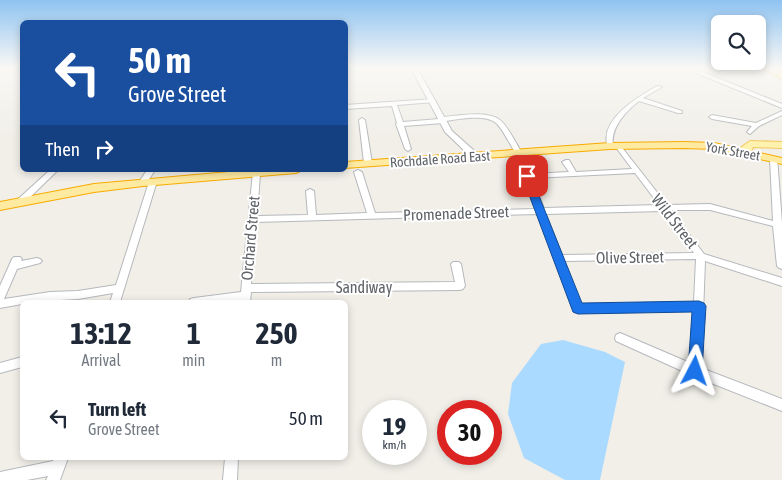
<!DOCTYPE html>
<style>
body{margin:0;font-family:"Asap Condensed",sans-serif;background:#f2f2f3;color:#1f2937;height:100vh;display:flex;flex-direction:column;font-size:19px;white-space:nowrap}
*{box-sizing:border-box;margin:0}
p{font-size:16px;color:#747a83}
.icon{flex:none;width:28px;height:28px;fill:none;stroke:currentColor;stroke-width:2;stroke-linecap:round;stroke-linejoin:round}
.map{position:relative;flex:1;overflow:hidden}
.sheet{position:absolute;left:20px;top:300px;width:328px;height:160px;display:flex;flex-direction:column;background:#fff;border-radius:8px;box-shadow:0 2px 8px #0003}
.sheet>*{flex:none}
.guide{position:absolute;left:20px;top:20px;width:328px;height:152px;border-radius:8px;box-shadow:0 2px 8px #0003;background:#1a4fa0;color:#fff;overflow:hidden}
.fabs{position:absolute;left:711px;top:15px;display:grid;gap:10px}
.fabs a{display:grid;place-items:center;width:55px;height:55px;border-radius:8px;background:#fff;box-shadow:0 2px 8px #0003;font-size:25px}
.speed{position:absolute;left:362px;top:400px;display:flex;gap:10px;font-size:25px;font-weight:700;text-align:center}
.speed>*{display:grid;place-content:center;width:65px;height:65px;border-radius:50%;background:#fff;box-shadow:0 2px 8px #0003;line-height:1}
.speed small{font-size:12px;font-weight:400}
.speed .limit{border:8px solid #d22;background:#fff;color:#111}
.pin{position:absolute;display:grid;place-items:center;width:42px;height:42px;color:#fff;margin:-21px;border-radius:10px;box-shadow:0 2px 8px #0006}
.me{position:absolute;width:55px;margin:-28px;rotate:4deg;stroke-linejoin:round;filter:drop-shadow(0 0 4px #0008)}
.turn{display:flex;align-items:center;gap:18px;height:105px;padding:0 25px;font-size:22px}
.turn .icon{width:65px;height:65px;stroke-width:2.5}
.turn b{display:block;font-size:35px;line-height:42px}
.then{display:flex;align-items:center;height:48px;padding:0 25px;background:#0003;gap:10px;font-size:19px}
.eta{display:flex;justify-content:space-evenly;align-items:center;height:85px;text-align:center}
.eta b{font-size:30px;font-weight:700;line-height:35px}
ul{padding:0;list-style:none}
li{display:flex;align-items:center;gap:15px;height:65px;padding:0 25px}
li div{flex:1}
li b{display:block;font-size:19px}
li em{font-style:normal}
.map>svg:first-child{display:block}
.water{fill:#aadaff}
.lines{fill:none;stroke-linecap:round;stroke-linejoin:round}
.stream{stroke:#aadaff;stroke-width:2}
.minor-casing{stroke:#b5b8bc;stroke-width:2}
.tertiary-casing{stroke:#b5b8bc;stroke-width:2}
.primary-casing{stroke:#f2c960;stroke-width:2}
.trunk-casing{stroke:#f9ab00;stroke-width:2}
.minor{fill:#fff;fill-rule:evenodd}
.tertiary{fill:#fff;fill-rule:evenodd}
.primary{fill:#fff2af;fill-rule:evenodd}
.trunk{fill:#feeaa1;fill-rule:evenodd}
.route{fill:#1a73e8;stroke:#114b97}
.labels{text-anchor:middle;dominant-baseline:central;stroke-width:4;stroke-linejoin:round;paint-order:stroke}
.far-street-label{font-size:14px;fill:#5f6368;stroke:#fff}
.street-label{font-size:16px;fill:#5f6368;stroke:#fff}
</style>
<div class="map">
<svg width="782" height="480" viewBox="0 0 782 480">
<rect width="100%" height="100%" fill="#f1efe8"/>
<path class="water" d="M563,340L605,352L625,362L600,480H565L524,458L508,414L512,383L541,344Z"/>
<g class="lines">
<path class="stream" d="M345,70L362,68"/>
<defs>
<path id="minor" d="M723,68H730L735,71L732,73Z
M698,70L782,104V108L696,73L695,72Z
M657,86L662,87L643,98L682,111V113H678L639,101C626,111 610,128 613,146L612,147H608C598,120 638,97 657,86Z
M433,99L436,101L435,102L397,105L403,122L439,119L442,117C458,116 487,110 500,120C507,125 517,145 522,153L521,154L517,155L529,174L569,172L562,162L566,160H569L576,172L632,169L615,146L616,145H620L667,205L710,204L773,221L770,159L774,157H777L782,223V269L779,268L777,266L773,226L710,210H671L704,254L782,278V286L705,261L701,368L782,399V411L691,375L616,341L615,338L616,335L620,333L690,363L693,310L578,313L574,312L537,214L256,222L251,284L455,282L451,264L453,262H459L461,264L465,286L463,289L460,290L251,292L250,302H240V300L220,302H189L190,299L194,298L241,292L253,172H259L260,174L257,216L308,215L306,191L310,189L314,191L316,215L367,213L354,172L358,170L362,172L375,213L535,209L523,176L510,154L511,153L515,152C510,145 503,129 496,123C485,114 459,119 446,121L443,123L404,126L411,149L408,151L405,149L396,124L397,123L392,106L345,109V105ZM635,173L659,205L544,208L532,178ZM662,211L694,253L562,255L546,214ZM696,259L694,302L581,305L564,261Z
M782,111V115L759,126L750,134L747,132L752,126L712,119L709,117L712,115L756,123Z
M362,118L365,120L372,163L368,165L364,163L359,120Z
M50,170H58L22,205H16L15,203L16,201Z
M147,170H155L146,184H140L139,182Z
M150,179H156L157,181L120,302H110L113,293L78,299L22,302V304L0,308V286L12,259L14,257H20L22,259L21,261L37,258L40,259L42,261L40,263L17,269L4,299L50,292L78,291L116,285Z
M22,357V367L0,373V363Z
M54,458H68L60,480H46L48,476L27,480H0V472L53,461Z
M225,458H238L237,480H223Z"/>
<path id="tertiary" d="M411,68H417L452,131L479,155V159H473L445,132Z"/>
<path id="primary" d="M761,68H772L782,73V79Z
M750,141L782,142V148L753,147L750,154H742L740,148Z"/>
<path id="trunk" d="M684,142L714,143L782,158V164L714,149L684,148L610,149L345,168V162L610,143Z
M251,170H302L296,173L143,186L94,192L0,210V202L94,184Z"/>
</defs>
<use href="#minor" class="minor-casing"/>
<use href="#tertiary" class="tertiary-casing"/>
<use href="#primary" class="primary-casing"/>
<use href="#trunk" class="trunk-casing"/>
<use href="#minor" class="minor"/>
<use href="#tertiary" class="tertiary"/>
<use href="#primary" class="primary"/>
<use href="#trunk" class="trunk"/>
</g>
<linearGradient id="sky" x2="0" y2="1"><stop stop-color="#8fc3f1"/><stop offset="0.5" stop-color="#f9f8f5"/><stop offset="1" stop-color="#f9f8f5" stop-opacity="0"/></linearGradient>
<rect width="782" height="135" fill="url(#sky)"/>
<path class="route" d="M527,173L531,176L582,303L699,301L704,303L706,306L702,371L700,375L695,377L690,375L688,371L692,312L578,314L573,312L522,176Z"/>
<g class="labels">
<g class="far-street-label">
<text transform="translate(733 151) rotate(10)">York Street</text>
<text transform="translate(440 159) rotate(-4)">Rochdale Road East</text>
</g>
<g class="street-label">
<text transform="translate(456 213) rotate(-2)">Promenade Street</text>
<text transform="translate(675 221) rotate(52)">Wild Street</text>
<text transform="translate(250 238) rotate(-85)">Orchard Street</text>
<text transform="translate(630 257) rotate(-1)">Olive Street</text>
<text x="364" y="287">Sandiway</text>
</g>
</g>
</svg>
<div class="fabs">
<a><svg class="icon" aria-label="search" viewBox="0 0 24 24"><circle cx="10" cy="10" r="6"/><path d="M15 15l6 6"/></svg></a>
</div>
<div class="speed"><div>19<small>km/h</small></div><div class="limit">30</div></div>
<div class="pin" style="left:527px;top:176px;background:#d93025"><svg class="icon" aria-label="arrive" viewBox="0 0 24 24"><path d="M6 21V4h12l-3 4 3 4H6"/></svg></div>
<svg class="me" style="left:695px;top:371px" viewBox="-20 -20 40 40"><path d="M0-17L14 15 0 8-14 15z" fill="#1a73e8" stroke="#fff" stroke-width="4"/></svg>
<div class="guide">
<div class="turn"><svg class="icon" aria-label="left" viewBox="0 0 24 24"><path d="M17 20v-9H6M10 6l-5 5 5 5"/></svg><div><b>50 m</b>Grove Street</div></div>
<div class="then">Then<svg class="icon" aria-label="right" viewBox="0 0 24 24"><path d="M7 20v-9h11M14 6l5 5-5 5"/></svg></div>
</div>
<section class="sheet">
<div class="eta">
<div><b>13:12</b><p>Arrival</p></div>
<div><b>1</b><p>min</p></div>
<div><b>250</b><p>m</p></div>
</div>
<ul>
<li><svg class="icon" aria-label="left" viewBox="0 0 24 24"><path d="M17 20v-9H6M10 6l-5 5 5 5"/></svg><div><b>Turn left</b><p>Grove Street</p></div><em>50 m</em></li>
</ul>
</section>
</div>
